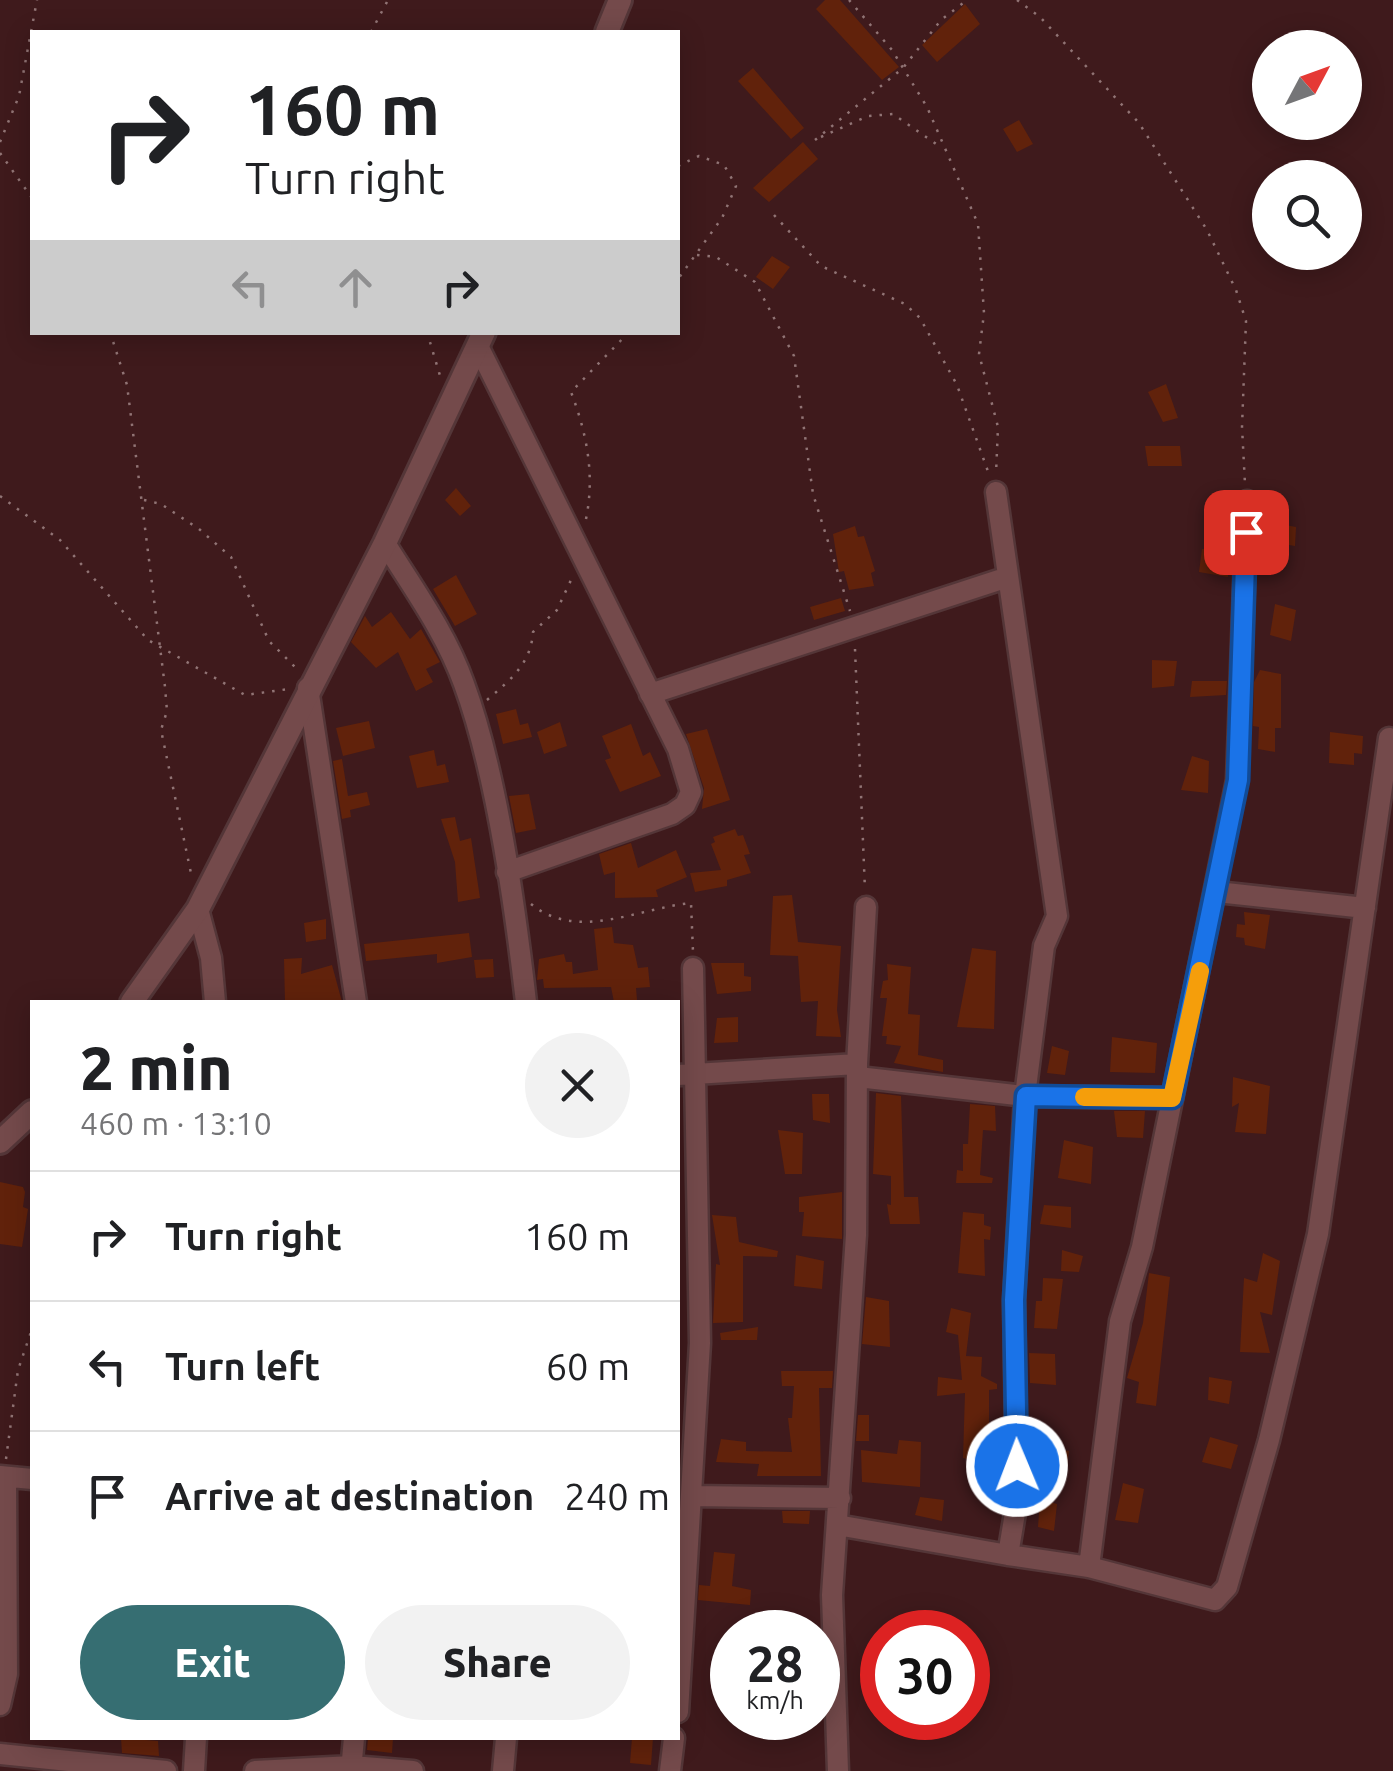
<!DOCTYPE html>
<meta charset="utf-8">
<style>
body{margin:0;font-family:Ubuntu,sans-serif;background:#f2f2f2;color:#202124;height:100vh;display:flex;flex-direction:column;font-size:38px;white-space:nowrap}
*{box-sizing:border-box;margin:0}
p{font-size:32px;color:#757577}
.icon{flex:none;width:55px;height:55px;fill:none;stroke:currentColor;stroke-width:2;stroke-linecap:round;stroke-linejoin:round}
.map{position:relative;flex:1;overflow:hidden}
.details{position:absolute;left:30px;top:1000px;width:650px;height:740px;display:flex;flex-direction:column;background:#fff;border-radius:0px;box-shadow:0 5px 25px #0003}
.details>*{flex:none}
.banner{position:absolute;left:30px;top:30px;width:650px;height:305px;border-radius:0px;box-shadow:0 5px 25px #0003;background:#fff;color:#202124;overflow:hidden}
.needle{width:65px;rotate:49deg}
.fabs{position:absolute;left:1252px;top:30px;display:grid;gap:20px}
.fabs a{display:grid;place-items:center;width:110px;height:110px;border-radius:50%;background:#fff;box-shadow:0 5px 25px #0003;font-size:50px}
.speed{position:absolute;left:710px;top:1610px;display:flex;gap:20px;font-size:50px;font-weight:700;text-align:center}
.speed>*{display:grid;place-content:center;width:130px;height:130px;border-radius:50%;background:#fff;box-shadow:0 5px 25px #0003;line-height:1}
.speed small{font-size:25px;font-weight:400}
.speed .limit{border:15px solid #d22;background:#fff;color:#111}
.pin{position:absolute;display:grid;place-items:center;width:85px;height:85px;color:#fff;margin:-42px;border-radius:20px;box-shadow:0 5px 15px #0006}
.me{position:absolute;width:110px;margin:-55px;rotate:359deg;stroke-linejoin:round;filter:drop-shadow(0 0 8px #0008)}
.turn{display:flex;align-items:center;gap:35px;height:210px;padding:0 50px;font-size:45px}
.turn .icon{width:130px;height:130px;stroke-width:2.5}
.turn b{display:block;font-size:70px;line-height:85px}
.lanes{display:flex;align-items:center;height:95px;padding:0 50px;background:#0003;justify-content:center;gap:50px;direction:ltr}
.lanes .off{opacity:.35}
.round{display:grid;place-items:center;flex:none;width:105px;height:105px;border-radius:52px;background:#f2f2f2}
.summary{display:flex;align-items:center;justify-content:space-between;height:170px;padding:0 50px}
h1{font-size:60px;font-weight:800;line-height:75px}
.cta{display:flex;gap:20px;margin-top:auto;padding:20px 50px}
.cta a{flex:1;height:115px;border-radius:60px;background:#366e72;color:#fff;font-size:40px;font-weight:800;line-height:115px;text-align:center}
.cta a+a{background:#f2f2f2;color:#202124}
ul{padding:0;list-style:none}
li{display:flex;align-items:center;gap:30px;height:130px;padding:0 50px;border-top:2px solid #e0e0e0}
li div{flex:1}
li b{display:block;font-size:38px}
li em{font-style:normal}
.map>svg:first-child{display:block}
.building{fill:#61220b}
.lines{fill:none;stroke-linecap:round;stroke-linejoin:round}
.minor-casing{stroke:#543638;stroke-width:25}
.tertiary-casing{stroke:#543638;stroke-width:28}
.path{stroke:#917475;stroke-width:2.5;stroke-dasharray:2.5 8;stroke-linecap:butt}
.minor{stroke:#744a4b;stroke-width:20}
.tertiary{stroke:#744a4b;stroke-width:22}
.route-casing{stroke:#114b97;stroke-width:25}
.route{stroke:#1a73e8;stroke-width:18}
.slow{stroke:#f59e0b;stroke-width:18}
</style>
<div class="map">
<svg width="1393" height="1771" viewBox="0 0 1393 1771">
<rect width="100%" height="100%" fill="#3f1a1c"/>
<path class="building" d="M825,0H840L899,67L882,80L816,9Z
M965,4L980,24L937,62L922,45Z
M753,68L804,128L791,139L738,81Z
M1019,120L1033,144L1017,152L1003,129Z
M803,142L818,159L769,202L753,188Z
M772,256L790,267L773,289L756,277Z
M1166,384L1178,418L1163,422L1148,392Z
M1145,446H1180L1182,466H1148Z
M456,488L471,506L460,516L445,500Z
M1268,522L1296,527L1295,546L1266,541Z
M855,526L858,537L864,536L875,571L871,573L874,586L849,590L844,571L839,572L833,534Z
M1202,549L1229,551L1228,577L1199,572Z
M456,575L477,614L455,626L433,589Z
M841,598L845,611L814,620L810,607Z
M1275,604L1296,610L1291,641L1270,635Z
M391,612L410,639L421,629L440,662L426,669L433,682L416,691L398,652L376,668L351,642L365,616L372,627Z
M1152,660L1177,661L1174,686L1152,688Z
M1260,670L1281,674V728H1275V752L1258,749L1259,727L1253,726L1254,682Z
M1192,681H1227L1226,695L1190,697Z
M516,709L520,725L528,723L532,737L503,744L496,714Z
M369,721L375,748L343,756L336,728Z
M560,722L567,746L544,754L537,732Z
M631,724L643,756L650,752L661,776L620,792L605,760L611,758L602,736Z
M707,729L730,800L702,809L704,788L686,734Z
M1330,732L1363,736L1362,754L1354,753V765L1329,763Z
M434,750L437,766L445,764L449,782L417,788L409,756Z
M1192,756L1209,761L1208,793L1181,790Z
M342,759L348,796L367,792L370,805L350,810L351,817L342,819L333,761Z
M529,794L536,829L516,833L509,796Z
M455,817L460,841L471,838L480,898L458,902L455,862L441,819Z
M735,829L738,836L743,835L750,854L744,855L751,873L727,880V886L695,892L690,873L721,870L711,844L715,842L713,837Z
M631,843L638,868L676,850L687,877L656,890L658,897L615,898V872L604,875L599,854Z
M792,895L798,942L841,946L837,1010L841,1037L816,1036L818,1001L801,1002L798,956L770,955L773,896Z
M1244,912L1270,915L1265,949L1245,945L1244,938L1236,937L1237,924L1245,925Z
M326,919V939L306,942L304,923Z
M612,927L614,943L633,945L638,968L648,967L650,987L636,988L637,1000L614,1002L611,987L544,988L543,979L537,980L539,959L564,954L566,962H572L573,974L598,970L594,929Z
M469,933L472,957L437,963V954L366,961L364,944Z
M972,948L996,951L994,1029L957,1027Z
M302,958L301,974L332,965L342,1002H285L284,959Z
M493,959L494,977L476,978L474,960Z
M711,963H744V976L751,977V991L717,994Z
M887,964L911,967L908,1014L920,1015L918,1055L943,1060V1072L894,1063L901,1046L886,1044L887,1036H882L887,998H880L883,981L888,980Z
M738,1017V1042L714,1043L717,1018Z
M1112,1037L1157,1043L1155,1073L1110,1072Z
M1052,1046L1069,1051L1065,1075L1047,1073Z
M1233,1077L1270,1086L1266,1134L1235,1132L1239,1103L1232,1107Z
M876,1093L901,1096L904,1197H918L920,1224H890L887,1204L891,1205V1176L873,1174Z
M812,1094H829L830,1123L813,1120Z
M970,1104L995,1106L996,1131L983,1130L980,1175L993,1178L992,1183H956L957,1170L963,1171V1144H968Z
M1114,1111H1145L1143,1138L1117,1137Z
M778,1130L803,1133L802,1174H785Z
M1064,1140L1093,1147L1091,1184L1058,1178Z
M0,1182L23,1187L25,1192L23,1207L28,1209L22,1247L0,1244Z
M842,1192V1239L802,1236L804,1212H799V1197Z
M1044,1205L1071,1207V1228L1040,1224Z
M963,1212L984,1214V1225L991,1227L990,1240L984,1239L985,1276L958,1273Z
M712,1215L736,1217L739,1242L778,1251L777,1257L743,1256V1322L713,1323L716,1264L720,1265Z
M1062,1250L1083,1256L1079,1272L1061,1271Z
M1263,1253L1280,1261L1272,1315L1260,1312L1270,1353L1240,1352L1244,1278L1257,1282Z
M796,1255L824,1261L822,1289L794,1286Z
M1149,1273L1170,1277L1156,1406L1136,1403L1139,1382L1127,1378L1143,1323Z
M1043,1278L1063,1279L1057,1329L1034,1328L1036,1301H1042Z
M866,1297L889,1301L890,1347L862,1344Z
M951,1308L971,1313L966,1356L982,1357L981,1376L997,1384V1389L989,1390V1436H977L980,1462L963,1458L965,1393L937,1396L938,1377L962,1380L958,1335L946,1332Z
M758,1327L757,1340H721L720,1333Z
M1029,1353L1055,1354L1056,1385L1030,1383Z
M781,1371H833L832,1388H819L821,1476H757L759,1464L716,1462L721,1439L746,1442V1451L792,1452L788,1418H792L794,1386H782Z
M1209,1377L1232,1381L1229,1404L1208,1400Z
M858,1415H869V1441H856Z
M1210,1437L1238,1445L1231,1469L1202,1462Z
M899,1440L921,1442L920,1487L862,1482L861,1450L897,1454Z
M1046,1447L1069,1451L1066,1478L1035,1472Z
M1123,1483L1144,1489L1138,1523L1115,1520Z
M920,1497L944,1500L942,1521L915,1515Z
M1040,1499L1057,1504L1054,1531L1038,1527Z
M782,1511H810L809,1524L783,1523Z
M714,1552L735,1554L732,1586L751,1590L750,1605L698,1600L699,1585L710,1586Z
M121,1738L158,1741L159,1756L122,1753Z
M368,1738H393L392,1753L367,1750Z
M632,1738H653L651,1765L630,1763Z"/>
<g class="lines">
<defs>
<path id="minor" d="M478,346L678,749L691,792L685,805L672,814L507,872
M385,543C413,588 446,633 464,684C497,774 515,906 526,1002
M308,688L356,1002
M650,694L1005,578
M1217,892L1365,908
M198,909L211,958L215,1002
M678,1075L857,1064
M858,1077L1025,1096L1172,1098
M0,1476L32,1479
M694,1496L840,1498
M837,1525L1008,1555L1017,1501L1014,1300L1025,1096L1044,946L1057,916L996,492
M1008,1555L1089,1567L1215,1600L1227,1587L1269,1440L1318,1234L1389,738
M1089,1567L1120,1321L1142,1247L1237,780L1247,501
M0,1705L7,1674L6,1477
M678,1712L700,1343L693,968
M0,1754L166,1771
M194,1771L196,1738
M255,1771L352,1766L413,1771
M351,1771L354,1738
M503,1771L506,1738
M670,1771L674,1738
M838,1771L832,1595L856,1235L857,1064L866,907"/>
<path id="tertiary" d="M607,32L620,0
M132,1002L198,909L385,543L484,332
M0,1142L32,1112"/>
</defs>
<use href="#minor" class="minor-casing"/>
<use href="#tertiary" class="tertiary-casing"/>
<path class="path" d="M849,0L892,50L927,107L978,224L984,313L979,354L998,427L996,474
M1017,0L1040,17L1139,123L1207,230L1236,290L1246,321L1242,427L1245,484
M371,32L388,0
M821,137L868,116L893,114L942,148
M815,140L903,68L941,20L967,0
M0,142L19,96L37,0
M0,153L32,198
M678,166L699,156L724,165L736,186L722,218L678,279
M774,215L821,266L905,304L920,318L957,385L990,477
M697,255L716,257L755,282L794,356L813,494L850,611
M110,332L127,385L165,687L167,711L161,730L192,878
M427,332L441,379
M0,496L60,540L148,640L245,695L289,689
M144,500L161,504L199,529L231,557L269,641L297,669
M586,519C595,475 587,434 571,392L629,332
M855,649L865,890
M487,700C510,680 531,664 533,632L557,610L571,580
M531,904C577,942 639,908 691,903L693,952
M6,1459L18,1370L32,1329"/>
<use href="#minor" class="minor"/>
<use href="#tertiary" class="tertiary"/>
</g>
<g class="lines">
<defs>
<path id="route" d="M1017,1466L1014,1300L1026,1096L1172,1098L1238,780L1246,532"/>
</defs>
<use href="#route" class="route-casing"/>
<use href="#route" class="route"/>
<path class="slow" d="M1084,1097L1172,1098L1200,971"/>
</g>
</svg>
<div class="fabs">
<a><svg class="needle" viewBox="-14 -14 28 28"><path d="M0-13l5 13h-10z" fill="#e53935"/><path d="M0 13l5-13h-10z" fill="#757577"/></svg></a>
<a><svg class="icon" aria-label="search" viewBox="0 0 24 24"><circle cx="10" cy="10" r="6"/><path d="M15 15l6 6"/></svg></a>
</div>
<div class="speed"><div>28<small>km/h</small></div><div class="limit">30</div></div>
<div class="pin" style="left:1246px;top:532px;background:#d93025"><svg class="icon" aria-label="arrive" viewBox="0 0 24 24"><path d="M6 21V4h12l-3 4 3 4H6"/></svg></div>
<svg class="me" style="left:1017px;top:1466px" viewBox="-20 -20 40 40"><circle r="17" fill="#1a73e8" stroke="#fff" stroke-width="3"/><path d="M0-11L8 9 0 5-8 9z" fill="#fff"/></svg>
<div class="banner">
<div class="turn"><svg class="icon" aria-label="right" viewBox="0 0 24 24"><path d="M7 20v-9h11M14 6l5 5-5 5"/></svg><div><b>160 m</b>Turn right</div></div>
<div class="lanes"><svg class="icon off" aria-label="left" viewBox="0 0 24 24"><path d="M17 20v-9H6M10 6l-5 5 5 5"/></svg><svg class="icon off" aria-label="ahead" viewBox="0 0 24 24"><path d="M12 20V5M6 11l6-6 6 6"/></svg><svg class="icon" aria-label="right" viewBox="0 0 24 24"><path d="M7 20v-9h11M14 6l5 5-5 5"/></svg></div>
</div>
<section class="details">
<div class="summary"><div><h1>2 min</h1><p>460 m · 13:10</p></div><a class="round"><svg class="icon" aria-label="close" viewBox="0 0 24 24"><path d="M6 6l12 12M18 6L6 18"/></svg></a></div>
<ul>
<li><svg class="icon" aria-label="right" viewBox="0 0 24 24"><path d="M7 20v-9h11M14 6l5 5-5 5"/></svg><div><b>Turn right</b></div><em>160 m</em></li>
<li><svg class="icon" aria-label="left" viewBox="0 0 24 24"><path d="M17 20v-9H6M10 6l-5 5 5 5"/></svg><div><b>Turn left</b></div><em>60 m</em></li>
<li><svg class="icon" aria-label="arrive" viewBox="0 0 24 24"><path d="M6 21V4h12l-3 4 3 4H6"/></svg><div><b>Arrive at destination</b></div><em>240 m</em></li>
</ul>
<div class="cta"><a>Exit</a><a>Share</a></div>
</section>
</div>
